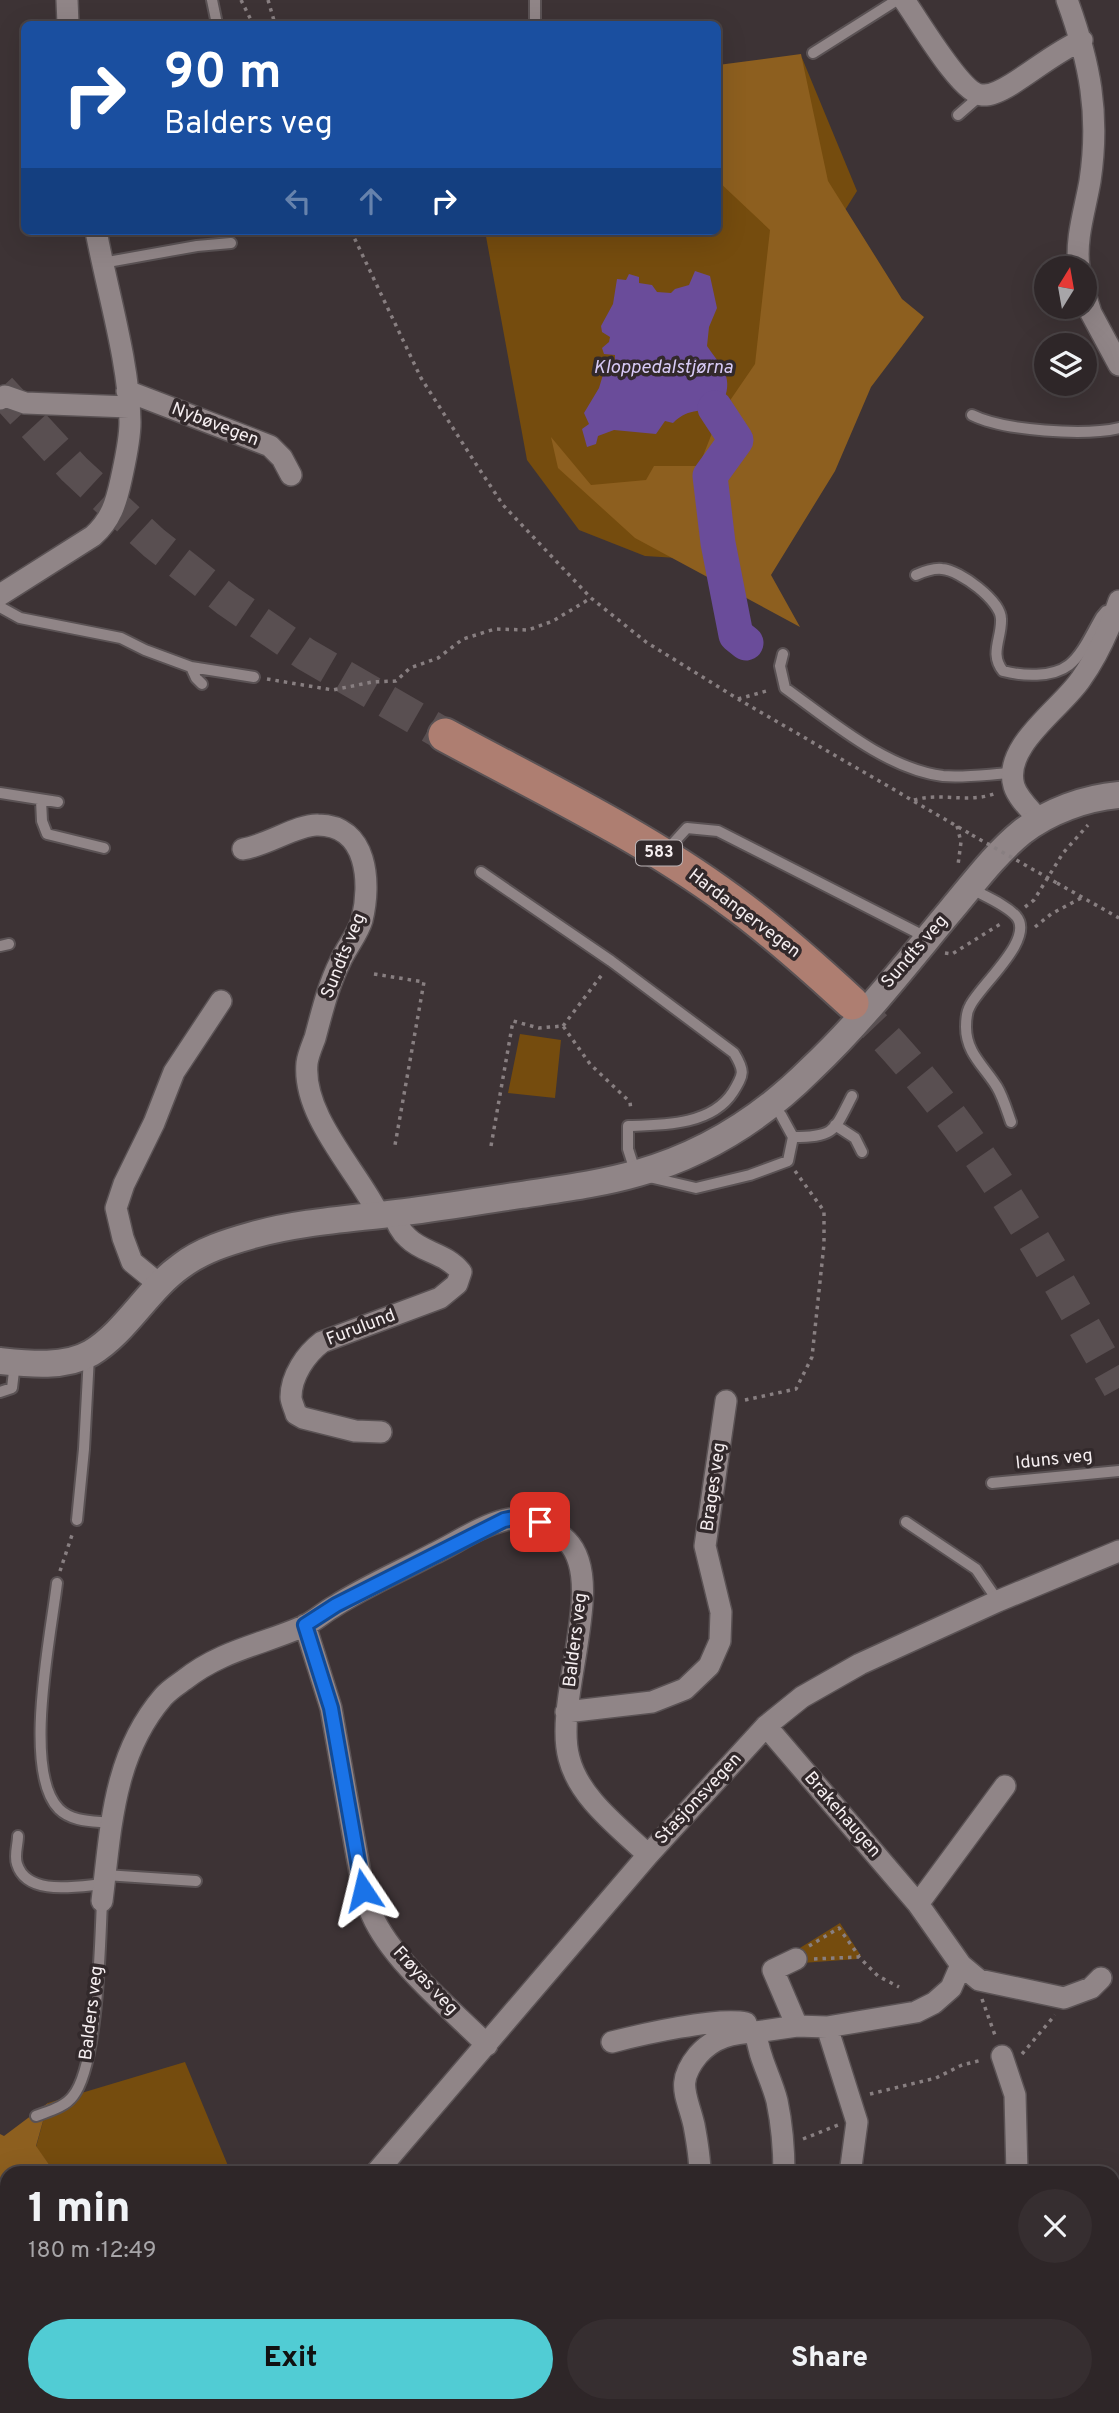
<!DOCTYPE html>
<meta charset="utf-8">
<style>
body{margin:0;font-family:Overpass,sans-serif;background:#362e30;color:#f1f3f6;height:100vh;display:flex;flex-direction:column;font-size:26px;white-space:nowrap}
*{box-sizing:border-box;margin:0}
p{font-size:23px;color:#a7a5a8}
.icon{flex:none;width:38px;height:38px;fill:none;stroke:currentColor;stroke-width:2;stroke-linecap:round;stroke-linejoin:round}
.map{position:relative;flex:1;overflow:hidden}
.panel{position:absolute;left:0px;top:2166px;width:1120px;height:247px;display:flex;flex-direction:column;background:#2e2628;border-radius:21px 21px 0 0;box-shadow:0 7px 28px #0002,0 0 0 2px #494345}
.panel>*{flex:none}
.guide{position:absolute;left:21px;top:21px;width:700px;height:214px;border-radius:10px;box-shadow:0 7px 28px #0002,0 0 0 2px #494345;background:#1a4fa0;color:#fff;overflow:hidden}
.needle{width:46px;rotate:11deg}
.tools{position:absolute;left:1034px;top:256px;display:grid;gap:14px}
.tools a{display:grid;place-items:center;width:63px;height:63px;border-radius:50%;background:#2e2628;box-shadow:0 7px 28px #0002,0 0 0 2px #494345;font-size:35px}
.pin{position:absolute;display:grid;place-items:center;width:60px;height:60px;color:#fff;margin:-30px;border-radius:14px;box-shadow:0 4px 10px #0006}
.me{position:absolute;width:77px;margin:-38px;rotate:350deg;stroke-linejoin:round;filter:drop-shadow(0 0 5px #0008)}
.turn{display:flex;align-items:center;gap:24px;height:147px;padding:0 28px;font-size:32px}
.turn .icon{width:91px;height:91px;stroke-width:2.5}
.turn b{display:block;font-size:49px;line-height:60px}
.lanes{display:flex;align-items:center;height:66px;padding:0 28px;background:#0003;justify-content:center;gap:35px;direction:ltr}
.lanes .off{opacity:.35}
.round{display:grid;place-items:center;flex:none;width:74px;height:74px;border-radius:37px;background:#362e30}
.headline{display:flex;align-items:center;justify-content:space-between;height:119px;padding:0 28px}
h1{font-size:42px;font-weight:800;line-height:52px}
.cta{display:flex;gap:14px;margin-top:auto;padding:14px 28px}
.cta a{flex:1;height:80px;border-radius:42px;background:#51ccd4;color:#111;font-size:28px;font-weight:800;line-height:80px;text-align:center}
.cta a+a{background:#362e30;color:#f1f3f6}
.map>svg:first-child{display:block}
.green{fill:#754c0e}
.forest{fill:#8d5f1f}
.water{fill:#6a4c9a}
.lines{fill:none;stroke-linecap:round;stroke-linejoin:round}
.river{stroke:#6a4c9a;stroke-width:35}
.primary-tunnel{stroke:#594f51;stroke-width:33;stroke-dasharray:33 17;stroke-linecap:butt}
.service-casing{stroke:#5a5254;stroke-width:14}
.minor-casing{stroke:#5a5254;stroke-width:24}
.tertiary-casing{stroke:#5a5254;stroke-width:30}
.primary-casing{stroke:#5a5254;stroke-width:37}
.path{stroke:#887f81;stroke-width:3.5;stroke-dasharray:3.5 5;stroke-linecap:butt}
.service{stroke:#908587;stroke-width:10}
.minor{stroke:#908587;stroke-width:21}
.tertiary{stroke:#908587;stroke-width:26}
.primary{stroke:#ae7e71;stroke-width:33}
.path-bridge{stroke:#887f81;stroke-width:3.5;stroke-dasharray:3.5 5;stroke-linecap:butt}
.route-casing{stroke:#114b97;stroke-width:18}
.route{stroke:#1a73e8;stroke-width:12}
.labels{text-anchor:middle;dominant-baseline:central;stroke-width:7;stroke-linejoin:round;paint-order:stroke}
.shield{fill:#32292b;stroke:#bab3b5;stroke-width:2}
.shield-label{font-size:16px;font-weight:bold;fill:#f5eef0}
.street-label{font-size:18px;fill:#f5eef0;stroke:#32292b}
.water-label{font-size:19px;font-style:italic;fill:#d7caf5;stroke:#32292b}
</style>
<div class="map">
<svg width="1119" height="2413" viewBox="0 0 1119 2413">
<rect width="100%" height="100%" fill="#3d3335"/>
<path class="green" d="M802,58L857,191L830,234L742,562L645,556L579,530L527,460L485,231H718V81Z
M520,1034L561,1040L555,1098L508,1093Z
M840,1923L861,1956L857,1959L802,1963L795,1951Z
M185,2062L231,2173H55L36,2147L48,2103Z
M185,2406H272L268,2413H190Z"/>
<path class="forest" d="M801,54L828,181L902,299L924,317L871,387L835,471L771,575L800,627L635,538L558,468L551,437L591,485L646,480L654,466H699L718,418L755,364L770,230L718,181V65Z
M48,2103L36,2146L55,2173L7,2174V2205L0,2204V2134L4,2136Z
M73,2406H185L190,2413H75Z"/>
<path class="water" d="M695,271L710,276L717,308L709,327L707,346C722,368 735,377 722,405C703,414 690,406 673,423L665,421L656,434L614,430L598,436L596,444L587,447L582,429L589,424L584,413L599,388L605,368L615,360V355L604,354L602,348L609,342L610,337L602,332L601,326L613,304L617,279L626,280L629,274L639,277V283L652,285L657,292L671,293L675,289L689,285Z"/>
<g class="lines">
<path class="river" d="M715,408L736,440L710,476L718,543L736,635L746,643"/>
<path class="primary-tunnel" d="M0,389L74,469L154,543L228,601L305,654L445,735
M852,1003C968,1117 1040,1248 1119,1388"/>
<defs>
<path id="service" d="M212,0L217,24
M535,24V0
M813,53L897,0
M958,115L981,95
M102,263L197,246L231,243
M972,415C1004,431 1085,436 1119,428
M916,575C925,571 933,568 942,569C960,570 1001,601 1001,619C1002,638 989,654 1003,671C1022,676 1052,678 1069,665C1083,654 1092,632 1101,617L1106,611L1114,609
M0,607L20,618L121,638L145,650L191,667L196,678L202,684
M783,654L780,666L785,688C831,721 886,769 943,776C966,778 990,774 1013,773
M191,667L254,677
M0,793L58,802
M41,800L42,821L47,834L104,848
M666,851L687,828L718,831L916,932
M481,872L611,961L734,1053C745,1071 744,1074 733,1092C712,1125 664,1125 628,1126V1149L636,1174L696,1188L750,1175L788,1161L793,1137L781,1115L773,1105
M970,888C984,896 1005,904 1016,916C1036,939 980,985 970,1006C967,1011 966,1020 966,1027C966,1053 984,1066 997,1087C1003,1097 1007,1111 1011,1122
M0,946L9,944
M835,1125L855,1138L862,1152
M793,1137C835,1137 834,1131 852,1096
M0,1392L12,1388L15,1363
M992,1483L1119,1471
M77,1520L84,1449L89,1356
M906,1522L976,1569L998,1601
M57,1583C51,1634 22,1772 59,1809C72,1822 93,1821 110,1823
M18,1836C18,1845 14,1855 17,1864C27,1897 78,1886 104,1884
M105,1875L196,1881
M36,2116C49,2111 65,2107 73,2096C98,2065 100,1943 102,1901
M339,2413L343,2406"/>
<path id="minor" d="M67,0L68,24
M904,0C918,19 961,94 982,95C992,96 1004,89 1012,84C1036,69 1056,52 1082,40
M1067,0C1090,63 1100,114 1090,181C1085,210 1075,239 1079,268
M1085,294L1091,313L1119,365
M127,391L270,446L282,458L291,475
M0,399L5,396L25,403L129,407
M0,595L93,536C111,520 116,503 121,480C125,461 130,441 130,422C129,362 107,290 96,231
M1040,821C1032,811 1018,799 1014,786C1002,746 1062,708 1081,679C1098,655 1110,628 1119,601
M243,849C268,845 298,824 318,825C368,825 371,883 362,920C358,934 346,948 340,962C328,986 322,1012 315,1038C312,1046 308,1055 307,1063C302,1116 357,1170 379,1215
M159,1284L132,1262L123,1238L116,1208L124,1184L154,1123L174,1072L221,1001
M381,1432L355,1431L303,1418L296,1414C295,1409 291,1402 291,1397C291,1376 306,1354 322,1342L440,1298L457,1284L461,1272C446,1253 423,1253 408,1238C400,1231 397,1223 393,1213
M305,1625L331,1708L363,1890C366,1898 368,1907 372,1915C392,1961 451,2009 487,2045
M566,1712L652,1702L685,1689L709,1666L720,1641L721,1612L705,1546L726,1401
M766,1726L918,1904L961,1965L951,1988L934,2003L916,2012L827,2027L797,2026L756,2032C758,2057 771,2077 777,2101C782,2125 784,2149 784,2174
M102,1901C111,1828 113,1755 163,1697C169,1690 177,1685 184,1680C222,1650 261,1645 304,1626C315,1621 324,1612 335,1606C366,1586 401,1571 433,1554C456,1543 480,1526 505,1520C526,1514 552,1526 567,1541C608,1582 553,1700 569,1758C579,1798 619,1827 648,1855
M918,1904L1005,1786
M796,1959L773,1970L797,2026
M961,1965L979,1980L1064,1998L1091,1988L1101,1978
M827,2027L857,2122L850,2174
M612,2042C643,2034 717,2017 746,2023
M1002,2056L1015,2095L1017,2174
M375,2174L648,1855L766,1726L802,1697L860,1664L998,1601L1119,1551
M700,2174C700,2158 697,2141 694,2125C687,2095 675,2083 698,2055C714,2037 732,2033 756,2032
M488,2406L493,2413
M1044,2406L1045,2413"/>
<path id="tertiary" d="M0,1361C29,1364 65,1368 91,1353C126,1332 147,1290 181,1266C202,1250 228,1242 253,1235C300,1222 349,1219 397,1213C438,1208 479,1201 521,1195C560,1189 600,1184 638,1173C705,1154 762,1118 811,1069C862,1021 906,964 951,910C973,884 995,854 1022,832C1049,811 1085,798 1119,795"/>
<path id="primary" d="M445,735C541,787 642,835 730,900C773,931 813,967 852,1003"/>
</defs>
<use href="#service" class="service-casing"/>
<use href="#minor" class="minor-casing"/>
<use href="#tertiary" class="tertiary-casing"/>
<use href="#primary" class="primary-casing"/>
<path class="path" d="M241,0L253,24
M268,0L275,24
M351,231L421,378L474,461L503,505L591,598L646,642L738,699L972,835
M267,679L333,690L372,682L396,681L410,668L438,658L463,639L495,629L528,630L553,621L591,598
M738,699L770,690
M914,800C941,792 970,804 996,793
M957,826L961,842L958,865
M1057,883L1119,918
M1025,907L1034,900L1063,853L1088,825
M1035,927L1051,914L1083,897
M945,953L952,954L1002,923
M374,974L424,982L395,1145
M563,1026L604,972
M491,1146L513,1021L539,1028L563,1026L590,1064L630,1102L631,1111
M745,1400L796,1389L812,1357L824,1244V1211L795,1171
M60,1571L73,1532
M809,1946L839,1928L859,1956
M814,1959L859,1957L878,1976L899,1987
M982,1999L996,2038
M1022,2054L1055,2015
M870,2094L936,2078L962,2065L982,2060
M803,2139L838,2125"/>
<use href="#service" class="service"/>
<use href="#minor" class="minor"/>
<use href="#tertiary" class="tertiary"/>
<use href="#primary" class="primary"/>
<path class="path-bridge" d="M972,835L1057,883"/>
</g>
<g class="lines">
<defs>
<path id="route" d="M363,1890L331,1708L305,1625L336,1605L504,1520L519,1517L540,1522"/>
</defs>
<use href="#route" class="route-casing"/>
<use href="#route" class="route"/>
</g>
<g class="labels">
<rect class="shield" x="636" y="840.5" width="46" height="25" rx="5"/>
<g class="shield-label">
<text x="659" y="853">583</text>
</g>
<g class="street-label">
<text transform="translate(215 425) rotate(21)">Nybøvegen</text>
<text transform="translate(744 914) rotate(37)">Hardangervegen</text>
<text transform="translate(915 952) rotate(-49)">Sundts veg</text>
<text transform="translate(344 956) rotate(-68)">Sundts veg</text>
<text transform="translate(361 1328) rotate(-21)">Furulund</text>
<text transform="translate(1054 1460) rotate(-6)">Iduns veg</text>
<text transform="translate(714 1487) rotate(-82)">Brages veg</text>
<text transform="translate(576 1640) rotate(-83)">Balders veg</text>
<text transform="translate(699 1799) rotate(-47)">Stasjonsvegen</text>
<text transform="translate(842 1815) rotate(49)">Brakehaugen</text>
<text transform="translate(425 1981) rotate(47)">Frøyas veg</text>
<text transform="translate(92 2013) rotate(-83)">Balders veg</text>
</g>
<g class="water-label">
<text x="663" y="368">Kloppedalstjørna</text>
</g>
</g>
</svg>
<div class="tools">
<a><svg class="needle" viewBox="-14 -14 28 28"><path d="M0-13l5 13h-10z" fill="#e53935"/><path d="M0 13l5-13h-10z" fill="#a7a5a8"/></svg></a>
<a><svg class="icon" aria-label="layers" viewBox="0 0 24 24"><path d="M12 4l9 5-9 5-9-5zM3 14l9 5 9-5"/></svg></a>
</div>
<div class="pin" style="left:540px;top:1522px;background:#d93025"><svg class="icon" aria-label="arrive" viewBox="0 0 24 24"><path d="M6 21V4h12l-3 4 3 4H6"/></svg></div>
<svg class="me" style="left:363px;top:1890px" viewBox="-20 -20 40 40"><path d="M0-17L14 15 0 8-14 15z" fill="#1a73e8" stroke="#fff" stroke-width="4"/></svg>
<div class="guide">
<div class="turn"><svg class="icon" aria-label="right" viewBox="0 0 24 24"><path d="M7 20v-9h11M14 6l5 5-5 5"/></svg><div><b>90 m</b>Balders veg</div></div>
<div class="lanes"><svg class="icon off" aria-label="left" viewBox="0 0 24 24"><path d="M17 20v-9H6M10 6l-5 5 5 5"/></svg><svg class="icon off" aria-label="ahead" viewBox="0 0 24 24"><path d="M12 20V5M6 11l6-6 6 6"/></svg><svg class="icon" aria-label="right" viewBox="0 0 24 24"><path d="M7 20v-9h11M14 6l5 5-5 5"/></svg></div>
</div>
<section class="panel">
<div class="headline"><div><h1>1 min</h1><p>180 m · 12:49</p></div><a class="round"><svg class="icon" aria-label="close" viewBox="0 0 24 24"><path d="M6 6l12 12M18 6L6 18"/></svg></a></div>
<div class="cta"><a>Exit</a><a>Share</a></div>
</section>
</div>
